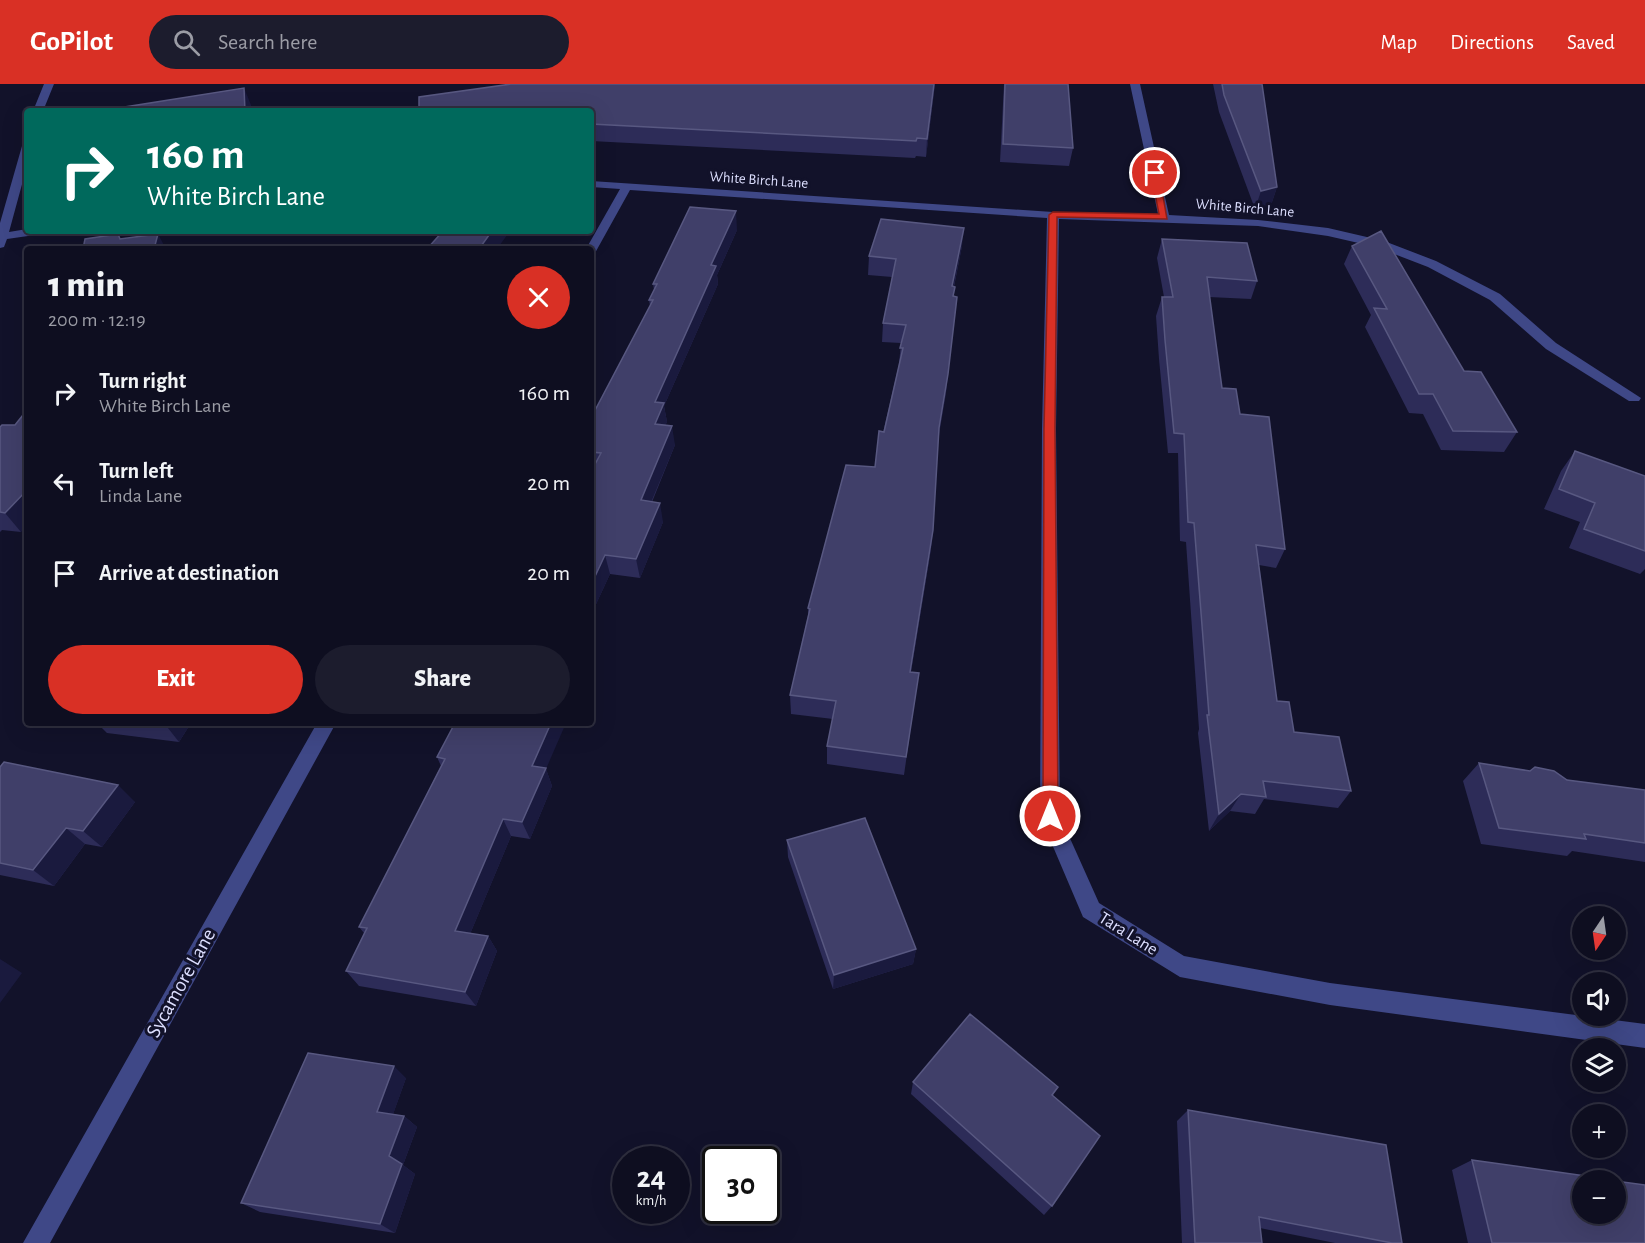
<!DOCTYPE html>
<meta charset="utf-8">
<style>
body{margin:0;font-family:"Alegreya Sans",sans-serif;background:#1c1c2d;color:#f1f3f6;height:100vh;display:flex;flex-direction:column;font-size:22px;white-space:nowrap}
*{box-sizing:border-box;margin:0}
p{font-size:20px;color:#9b9ca5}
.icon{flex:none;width:33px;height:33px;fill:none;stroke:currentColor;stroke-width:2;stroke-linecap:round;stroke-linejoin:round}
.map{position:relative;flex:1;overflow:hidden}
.panel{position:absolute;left:24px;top:162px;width:570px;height:480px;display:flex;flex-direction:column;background:#0e0e20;border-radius:6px;box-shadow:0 6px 24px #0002,0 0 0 2px #2e2e3e}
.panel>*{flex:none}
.banner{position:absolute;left:24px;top:24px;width:570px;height:126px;border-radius:6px;box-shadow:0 6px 24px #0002,0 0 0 2px #2e2e3e;background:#00695c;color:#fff;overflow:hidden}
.needle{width:39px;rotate:193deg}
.tools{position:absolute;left:1572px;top:822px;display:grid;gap:12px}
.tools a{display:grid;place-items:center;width:54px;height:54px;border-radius:50%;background:#0e0e20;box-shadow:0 6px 24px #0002,0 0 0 2px #2e2e3e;font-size:30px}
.speed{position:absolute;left:612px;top:1062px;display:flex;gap:12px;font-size:30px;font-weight:700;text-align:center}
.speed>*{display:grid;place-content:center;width:78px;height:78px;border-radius:50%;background:#0e0e20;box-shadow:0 6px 24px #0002,0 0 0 2px #2e2e3e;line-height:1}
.speed small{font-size:15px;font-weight:400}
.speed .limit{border:3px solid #111;border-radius:9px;background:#fff;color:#111}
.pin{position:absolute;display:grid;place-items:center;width:51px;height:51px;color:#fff;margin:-26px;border:3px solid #fff;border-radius:50%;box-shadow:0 2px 6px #0007}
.me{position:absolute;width:66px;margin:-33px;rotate:0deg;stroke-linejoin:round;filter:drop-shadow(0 0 4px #0008)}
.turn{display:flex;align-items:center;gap:21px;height:126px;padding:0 24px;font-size:27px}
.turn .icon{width:78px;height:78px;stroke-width:2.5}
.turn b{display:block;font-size:42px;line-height:51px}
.round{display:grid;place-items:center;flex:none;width:63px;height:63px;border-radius:32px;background:#1c1c2d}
.headline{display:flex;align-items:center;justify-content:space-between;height:102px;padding:0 24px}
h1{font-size:36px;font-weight:800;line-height:45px}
.primary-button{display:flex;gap:12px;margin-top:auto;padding:12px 24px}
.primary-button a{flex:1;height:69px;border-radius:36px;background:#d93025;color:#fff;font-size:24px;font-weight:800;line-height:69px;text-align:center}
.primary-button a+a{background:#1c1c2d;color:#f1f3f6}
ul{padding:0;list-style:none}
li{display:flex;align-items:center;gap:18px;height:90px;padding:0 24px}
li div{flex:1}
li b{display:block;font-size:22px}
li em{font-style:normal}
header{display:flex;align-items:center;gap:36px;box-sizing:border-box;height:84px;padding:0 30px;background:#d93025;color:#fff}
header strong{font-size:28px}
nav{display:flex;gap:33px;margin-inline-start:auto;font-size:21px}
.search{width:420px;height:54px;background:#1c1c2d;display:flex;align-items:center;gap:15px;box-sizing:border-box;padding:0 21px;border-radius:33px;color:#9b9ca5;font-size:22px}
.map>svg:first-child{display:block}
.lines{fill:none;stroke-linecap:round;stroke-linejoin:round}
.minor{fill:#3f4887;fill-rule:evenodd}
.wall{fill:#2d2c58}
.shaded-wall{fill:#1a1a3e}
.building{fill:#403f69;stroke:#585881;stroke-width:1.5}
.route{fill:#d93025;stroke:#8d1f18;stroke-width:1.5}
.labels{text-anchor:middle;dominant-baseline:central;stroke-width:6;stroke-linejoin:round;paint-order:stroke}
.far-street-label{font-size:15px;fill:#dcdefe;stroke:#12122a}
.street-label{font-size:18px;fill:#dcdefe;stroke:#12122a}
.near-street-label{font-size:21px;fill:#dcdefe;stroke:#12122a}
</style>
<header>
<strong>GoPilot</strong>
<div class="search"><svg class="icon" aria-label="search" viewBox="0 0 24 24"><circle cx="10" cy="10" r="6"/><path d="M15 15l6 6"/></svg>Search here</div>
<nav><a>Map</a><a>Directions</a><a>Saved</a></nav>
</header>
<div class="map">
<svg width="1645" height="1159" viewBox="0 0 1645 1159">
<rect width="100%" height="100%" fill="#12122a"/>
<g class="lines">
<path class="minor" d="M44,0H54L43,27H33Z
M1130,0H1140L1169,131L1258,136L1328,144L1384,157L1436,177L1500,210L1556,259L1641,314L1639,317H1629L1546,265L1490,216L1428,183L1376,163L1328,152L1258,142L1059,135L1056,345L1060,732L1099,819L1184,872L1330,899L1645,940V964L1330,921L1180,893L1083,833L1040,732L1042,345L1047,134L630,106L595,169L591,170V165H586L620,105L591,103V97L1053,128L1158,130Z
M27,59V82L9,148L27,145V147H41L35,151L7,155L4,163L0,164V139L22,62Z
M317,639H336L50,1159H23Z"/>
</g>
<path class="wall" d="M935,0L926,73L916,72L915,74L591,57V27Z
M1004,0H1068L1073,64L1069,82L1000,78Z
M1213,0H1262L1277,103L1271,121L1255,125L1219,28Z
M737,146L717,191L718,200L664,322L667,338L665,341L675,361L652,418L663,438L640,494L610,490L591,531L592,387L591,386V334L650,222L649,216L654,206L653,200Z
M1162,155L1257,197L1251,215L1209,213L1222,304L1240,330L1285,465L1276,484L1259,481L1277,617L1294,648L1351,707L1338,724L1264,715L1255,730L1230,727L1209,747L1198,649L1199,645L1186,458L1180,457L1178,369H1168L1159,275L1156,232L1162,213H1164L1157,174Z
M962,162L954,203V212L946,309L938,355L931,465L911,588L916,607L904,691L827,680V662L833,635L791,630L790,611L808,532V524L875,383L899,280L901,259L882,258L883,239L892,193L868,191L869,172Z
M1352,162L1517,348L1504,368L1441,366L1423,330L1409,329L1365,243L1371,231L1344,180Z
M0,343L21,448L2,446L0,448Z
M1575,367L1645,392V485L1640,490L1569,464L1580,438L1544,425L1561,387Z
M97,639H191L179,658L107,649Z
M437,673L546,685L552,702L530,755L511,752L470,850L488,852L497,867L476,922L359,902L346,887L364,849L359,843L441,682Z
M1479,679L1567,696L1645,706V778L1572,767L1567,772L1481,760L1463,697Z
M0,683L135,718L102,763L85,760L54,802L0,791Z
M787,756L916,865L913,880L833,905L788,773Z
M406,994L393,1030L404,1032L417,1043L403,1081L415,1090L395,1149L260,1128L241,1119Z
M913,998L1058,1003L1053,1011L1052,1122L1044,1131L911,1010Z
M1188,1026L1402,1159H1335L1260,1144L1262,1159H1182L1177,1037Z
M1472,1076L1645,1159H1468L1452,1086Z"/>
<path class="shaded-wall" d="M934,0H935L926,73L927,55Z
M244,4L251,21V27H245Z
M1277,103L1271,121L1255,125L1261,107Z
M736,127L737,146L717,191L718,200L664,322L667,338L658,360L655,340V318L711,181Z
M964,144L962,162L950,221L952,202Z
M492,147H510L497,165H479Z
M158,150L166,165H154Z
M948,290L946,309L937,364L939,344Z
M672,342L675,361L644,435L641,416Z
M27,406V442L21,448L5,429Z
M660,419L663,438L640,494L636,475Z
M933,446L931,465L908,606L910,588Z
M605,471L610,490L591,531V501Z
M591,549L596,568L591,580Z
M164,639H191L179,658Z
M551,639H566L546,685L552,702L530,755L522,738L532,682Z
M118,701L135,718L102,763L83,747Z
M1241,710L1230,727L1209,747L1219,730Z
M503,735L511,752L465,862L455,847Z
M66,744L85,760L54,802L33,786Z
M488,852L497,867L476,922L465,908Z
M916,865L913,880L833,905L834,891Z
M0,875L22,889L0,919Z
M394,982L406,994L390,1039L377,1028Z
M404,1032L417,1043L403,1081L415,1090L395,1149L380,1140L389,1072Z"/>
<path class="building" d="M511,0H934L927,55L917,54L916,57L591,40V27H419V13Z
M1005,0H1068L1073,64L1003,60Z
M1222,0H1262L1277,103L1261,107L1224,11Z
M244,4L245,27H106V26Z
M690,123L736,127L711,181L716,182L655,318L664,319L655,340L672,342L641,416L660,419L636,475L605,471L591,501V388L601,369L591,368V334L653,216H649L657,200H653Z
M881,135L964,144L952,202L955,203L953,212L957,213L948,290L939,344L933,446L910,588L919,589L906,673L827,662L836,617L790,611L810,525L808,524L846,381L875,383L879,347L884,348L903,264H900L906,241L883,239L896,175L869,172Z
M443,147H492L479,165H427Z
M1381,147L1464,287L1481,288L1517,348L1453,347L1433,310H1419L1374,224L1387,225L1352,162Z
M118,150L120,155L158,150L154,165H83L85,155Z
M1162,155L1247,159L1257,197L1207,193L1222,304L1236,305L1240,330L1269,333L1285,465L1256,461L1277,617L1289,618L1294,648L1339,653L1351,707L1263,697L1266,713L1241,710L1219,730L1207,631H1209L1194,439L1188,438L1184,350L1174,349L1165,256L1162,213H1173Z
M27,326V406L5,429L0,428V343L2,341H15Z
M1575,367L1645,392V467L1584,445L1595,419L1559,405Z
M455,639H551L532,682L546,684L522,738L503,735L455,847L488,852L465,908L346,887L367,844L359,843L445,675L437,673Z
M4,678L118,701L83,747L66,744L33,786L0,779V683Z
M1479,679L1530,687L1535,683L1554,687L1567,696L1645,706V759L1584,750L1586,755L1499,744Z
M865,734L916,865L834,891L787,756Z
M970,930L1058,1003L1052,1011L1100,1052L1052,1122L913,998Z
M308,969L394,982L377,1028L404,1032L389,1072L402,1080L380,1140L241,1119Z
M1188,1026L1386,1061L1402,1159H1392L1259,1133L1262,1159H1195Z
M1472,1076L1614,1096H1582V1130H1616V1097L1645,1101V1159H1492Z"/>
<path class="route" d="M1155,87L1159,89L1167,135L1057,133L1055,345L1058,732L1056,736L1050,738L1045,736L1043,732L1044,345L1049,131L1053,128L1159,130L1151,89Z"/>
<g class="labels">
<g class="far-street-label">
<text transform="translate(759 96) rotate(4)">White Birch Lane</text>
<text transform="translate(1245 124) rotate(5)">White Birch Lane</text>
</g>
<g class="street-label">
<text transform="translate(1128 850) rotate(32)">Tara Lane</text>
</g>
<g class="near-street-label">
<text transform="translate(181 899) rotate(-61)">Sycamore Lane</text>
</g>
</g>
</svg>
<div class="tools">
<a><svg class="needle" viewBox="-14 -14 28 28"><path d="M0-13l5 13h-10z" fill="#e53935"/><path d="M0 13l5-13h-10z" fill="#9b9ca5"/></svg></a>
<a><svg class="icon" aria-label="sound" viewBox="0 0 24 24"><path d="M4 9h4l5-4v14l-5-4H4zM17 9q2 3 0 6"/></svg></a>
<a><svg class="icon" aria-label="layers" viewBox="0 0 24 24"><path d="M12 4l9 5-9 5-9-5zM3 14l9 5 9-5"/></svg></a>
<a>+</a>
<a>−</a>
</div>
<div class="speed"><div>24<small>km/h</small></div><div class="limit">30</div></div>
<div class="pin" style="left:1155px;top:89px;background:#d93025"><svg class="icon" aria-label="arrive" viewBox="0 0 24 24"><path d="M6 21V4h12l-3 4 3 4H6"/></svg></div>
<svg class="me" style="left:1050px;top:732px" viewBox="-20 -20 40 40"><circle r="17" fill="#d93025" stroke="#fff" stroke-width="3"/><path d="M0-11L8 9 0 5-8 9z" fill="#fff"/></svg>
<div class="banner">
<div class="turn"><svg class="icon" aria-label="right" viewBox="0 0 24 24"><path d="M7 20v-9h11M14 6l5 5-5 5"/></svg><div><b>160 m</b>White Birch Lane</div></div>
</div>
<section class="panel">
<div class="headline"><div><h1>1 min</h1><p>200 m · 12:19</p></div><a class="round" style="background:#d93025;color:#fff"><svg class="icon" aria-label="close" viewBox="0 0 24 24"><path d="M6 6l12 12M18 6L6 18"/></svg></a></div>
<ul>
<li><svg class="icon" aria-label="right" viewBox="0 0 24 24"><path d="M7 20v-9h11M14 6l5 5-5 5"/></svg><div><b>Turn right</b><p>White Birch Lane</p></div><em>160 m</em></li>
<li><svg class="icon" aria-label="left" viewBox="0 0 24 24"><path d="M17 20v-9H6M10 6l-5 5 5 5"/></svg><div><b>Turn left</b><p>Linda Lane</p></div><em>20 m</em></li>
<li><svg class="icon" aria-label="arrive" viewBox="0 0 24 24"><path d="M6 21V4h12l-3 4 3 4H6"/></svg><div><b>Arrive at destination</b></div><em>20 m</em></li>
</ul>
<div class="primary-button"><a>Exit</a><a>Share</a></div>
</section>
</div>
